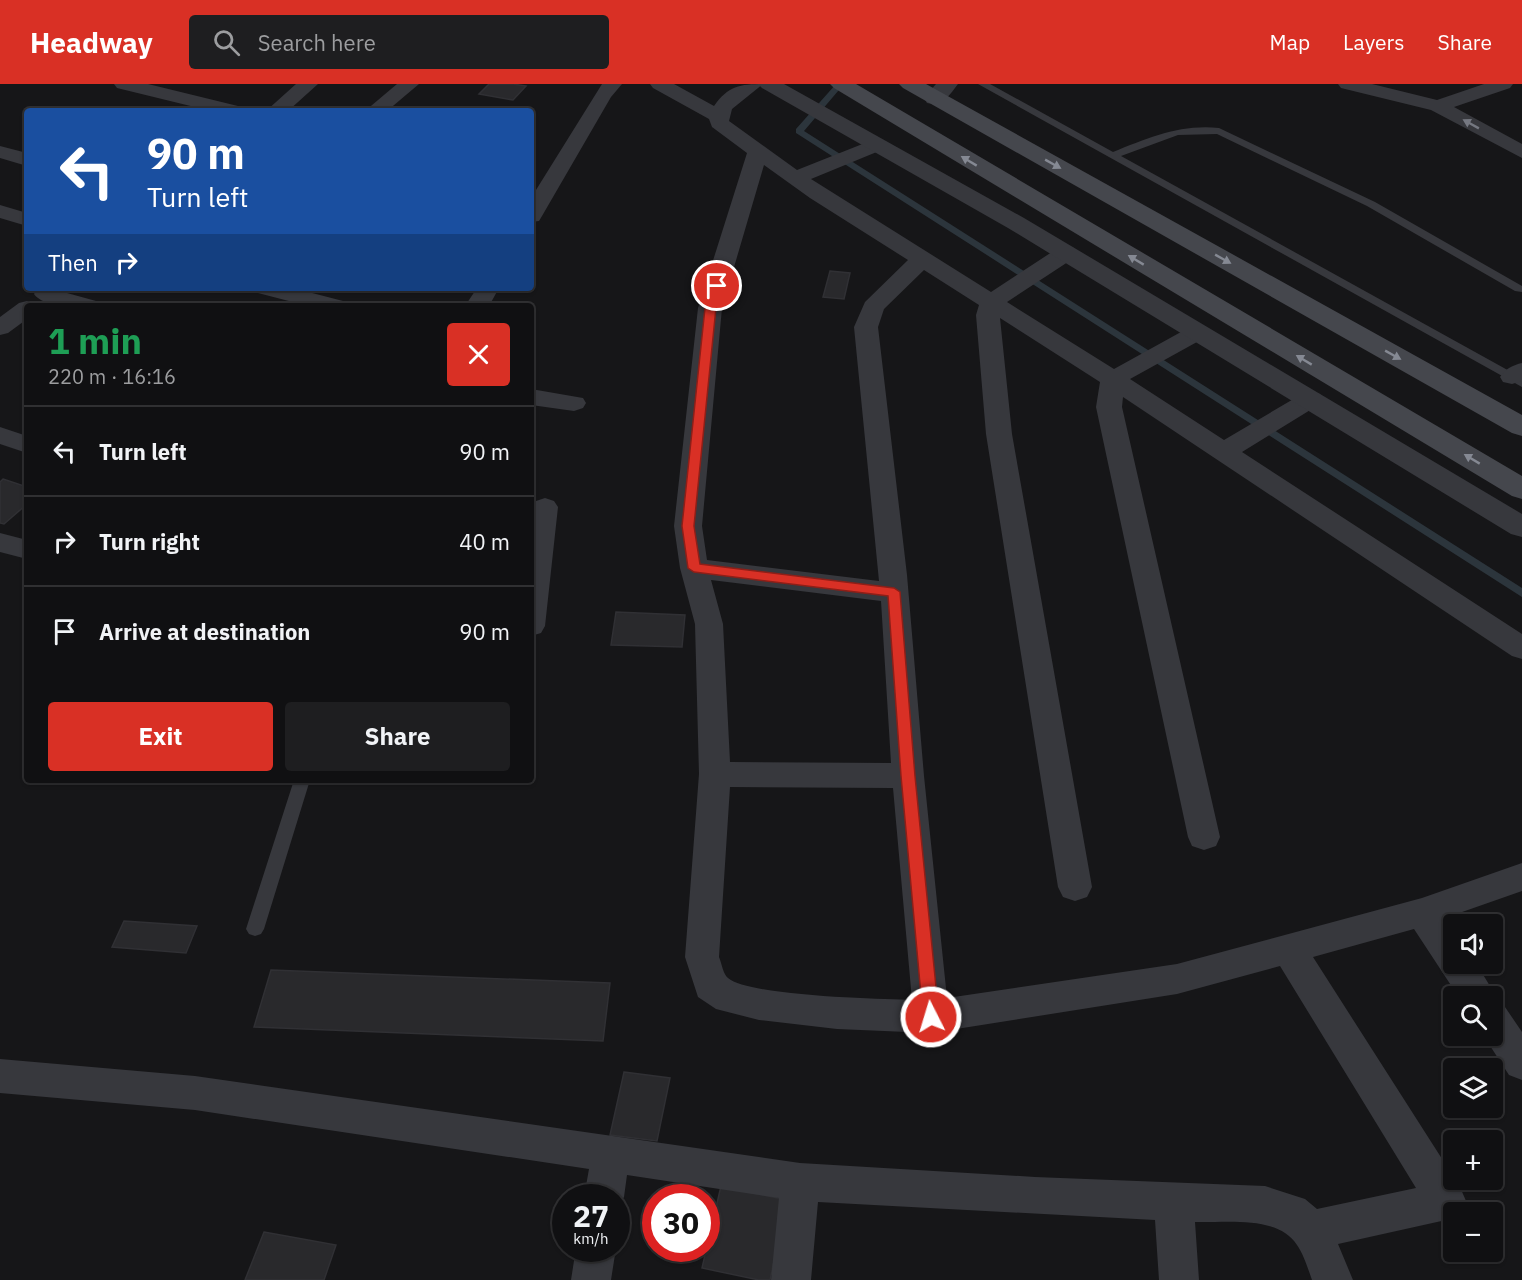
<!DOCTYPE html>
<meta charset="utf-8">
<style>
body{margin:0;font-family:"IBM Plex Sans",sans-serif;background:#1e1e20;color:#f1f3f6;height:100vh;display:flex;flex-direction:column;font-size:22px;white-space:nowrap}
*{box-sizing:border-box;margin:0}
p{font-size:20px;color:#9c9d9f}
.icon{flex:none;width:33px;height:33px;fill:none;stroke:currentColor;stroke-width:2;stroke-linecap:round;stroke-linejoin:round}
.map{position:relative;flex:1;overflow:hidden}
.sheet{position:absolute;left:24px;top:219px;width:510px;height:480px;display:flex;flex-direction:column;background:#101012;border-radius:6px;box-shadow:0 2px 4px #0004,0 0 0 2px #303032}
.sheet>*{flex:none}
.top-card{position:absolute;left:24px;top:24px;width:510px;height:183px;border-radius:6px;box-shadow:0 2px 4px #0004,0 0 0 2px #303032;background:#1a4fa0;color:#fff;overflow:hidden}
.tools{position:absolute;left:1443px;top:830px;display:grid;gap:12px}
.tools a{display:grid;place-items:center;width:60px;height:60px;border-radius:6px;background:#101012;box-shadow:0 2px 4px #0004,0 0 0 2px #303032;font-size:30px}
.speed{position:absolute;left:552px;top:1100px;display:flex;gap:12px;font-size:30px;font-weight:700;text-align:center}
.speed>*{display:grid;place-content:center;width:78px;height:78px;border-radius:50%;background:#101012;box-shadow:0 2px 4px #0004,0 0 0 2px #303032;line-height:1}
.speed small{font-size:15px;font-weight:400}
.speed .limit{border:9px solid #d22;background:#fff;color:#111}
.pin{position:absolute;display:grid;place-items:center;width:51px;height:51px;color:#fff;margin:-26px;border:3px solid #fff;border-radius:50%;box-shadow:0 2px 6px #0007}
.me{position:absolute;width:66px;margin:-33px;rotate:355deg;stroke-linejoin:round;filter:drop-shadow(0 0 4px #0008)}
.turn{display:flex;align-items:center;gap:21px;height:126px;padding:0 24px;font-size:27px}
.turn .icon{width:78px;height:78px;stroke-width:2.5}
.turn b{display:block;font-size:42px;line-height:51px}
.then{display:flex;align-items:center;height:57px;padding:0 24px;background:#0003;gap:12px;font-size:22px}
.round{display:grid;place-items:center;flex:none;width:63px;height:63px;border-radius:6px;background:#1e1e20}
.head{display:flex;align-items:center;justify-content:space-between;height:102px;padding:0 24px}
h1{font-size:36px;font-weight:700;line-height:45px;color:#1e9e55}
.button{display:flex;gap:12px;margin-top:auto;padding:12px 24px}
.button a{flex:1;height:69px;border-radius:6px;background:#d93025;color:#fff;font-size:24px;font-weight:700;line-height:69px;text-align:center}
.button a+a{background:#1e1e20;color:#f1f3f6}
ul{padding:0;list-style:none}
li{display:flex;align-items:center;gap:18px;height:90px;padding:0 24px;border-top:2px solid #303032}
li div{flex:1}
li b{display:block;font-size:22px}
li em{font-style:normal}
header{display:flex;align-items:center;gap:36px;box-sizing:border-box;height:84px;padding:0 30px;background:#d93025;color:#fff}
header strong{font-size:28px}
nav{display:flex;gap:33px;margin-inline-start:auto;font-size:21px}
.search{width:420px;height:54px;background:#1e1e20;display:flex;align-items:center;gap:15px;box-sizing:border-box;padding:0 21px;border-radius:6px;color:#9c9d9f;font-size:22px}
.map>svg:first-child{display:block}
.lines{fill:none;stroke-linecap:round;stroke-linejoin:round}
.stream{fill:#2c353c;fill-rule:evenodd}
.building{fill:#29292c;stroke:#303034;stroke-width:1.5}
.service{fill:#37383d;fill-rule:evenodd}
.minor{fill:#37383d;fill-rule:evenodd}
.tertiary{fill:#37383d;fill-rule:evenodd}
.secondary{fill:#45474d;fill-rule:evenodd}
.oneway{fill:#757881}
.oneway2{fill:#858993}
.route{fill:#d93025;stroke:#8d1f18;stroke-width:1.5}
</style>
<header>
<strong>Headway</strong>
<div class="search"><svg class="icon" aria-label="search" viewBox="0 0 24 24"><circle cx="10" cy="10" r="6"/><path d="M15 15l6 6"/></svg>Search here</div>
<nav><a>Map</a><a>Layers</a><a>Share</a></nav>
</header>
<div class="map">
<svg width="1522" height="1196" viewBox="0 0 1522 1196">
<rect width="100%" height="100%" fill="#161618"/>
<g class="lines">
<path class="stream" d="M836,0H844L804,47L1522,504V513L796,49V45Z"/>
</g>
<path class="building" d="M489,0H513L526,2L513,16L479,10Z
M830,187L850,189L844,215L823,213Z
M3,395L27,403V420L4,440L0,439V398Z
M616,528L685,531L682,563L611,561Z
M124,837L197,842L186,869L112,863Z
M271,886L610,899L603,957L254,943Z
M624,988L670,994L657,1057L610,1051Z
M721,1102L787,1116L770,1196H759L702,1184Z
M264,1148L336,1161L324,1196H245Z"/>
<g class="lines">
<path class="service" d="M978,0H990L1113,68C1148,54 1180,40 1219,44L1375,118L1522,202V208L1515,207L1367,122L1217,50L1178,51L1121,72L1522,294V303Z
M294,696H310L264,845L261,850L255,852L249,850L246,845Z"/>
<path class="minor" d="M114,0H148L242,23L245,27H211L117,4Z
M296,0H318L288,27H266Z
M397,0H419L387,27H365Z
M602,0H622L611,13L542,132L539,137L531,138V114Z
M650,0H674L714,22C728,2 740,0 763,0L732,25L729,37L797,86L870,57H884L887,61L884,65L811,95L991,208L1058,164L1066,162L1074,164L1077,169L1074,174L1007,218L1114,285L1190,243L1198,241L1206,243L1210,248L1206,253L1130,295L1224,356L1302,310L1311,307L1320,310L1323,315L1320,320L1242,368L1522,550V575L1512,572L1123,313L1122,323L1220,753L1216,762L1204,766L1192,762L1188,753L1096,323L1100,298L1000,234L1012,350L1092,803L1087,813L1075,817L1063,813L1058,803L986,350L976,231L979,221L924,186L884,225L878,243L907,491L924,692L947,914L1177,880L1422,814L1522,779V807L1445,834L1454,846V879H1476L1496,912L1493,918L1505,923L1522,948V996L1509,991L1483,951H1492V912H1458L1414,845L1313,873L1460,1103L1466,1117L1461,1128H1454V1133L1446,1136L1338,1160L1353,1196H1312C1308,1185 1304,1171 1297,1161C1278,1131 1226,1139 1195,1138L1199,1196H1159L1155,1136L818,1118L811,1196H771L779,1114L627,1091L624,1113L616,1127V1113H584L589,1085L195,1026L0,1009V975L195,992L800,1079L1035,1093L1265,1102L1305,1115L1317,1125L1416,1104L1280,882L1177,910L931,949L837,945L759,936L716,925L698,913L685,873L699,690L695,540L680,484L674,442L698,224L747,69L712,43L709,35L653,4ZM764,81L810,114L908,176L865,218L854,243L879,497L707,476L702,442L722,224ZM711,496L881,517L891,679L730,678L723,540ZM730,703L893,704L912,916C878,915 749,912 728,894C723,890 722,880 719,873Z
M1338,0H1372L1437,16L1484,0H1513L1510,4L1454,23L1522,60V74L1431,26L1341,4Z
M0,62L27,69V82L0,74Z
M0,121L27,129V142L0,134Z
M49,204L96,217L100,222C83,222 44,225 34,210L37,205Z
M255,204H293L343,217L347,222H308L258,209Z
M477,204H499L489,222H465Z
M27,217L37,222H27V235L8,249L0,251V233L19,219Z
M1522,279V297L1512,300L1503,298L1500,293C1505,285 1513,281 1522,279Z
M531,305L583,314L586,319L583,324L574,327L531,321Z
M0,343L27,352V369L0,360Z
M545,414L554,417L558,423L545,542L541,549L531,552V428L536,417Z
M0,449L27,456V475L0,468Z
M576,1164H616L611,1196H571Z"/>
<path class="tertiary" d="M758,0H784L1024,134L1522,430V453L1511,450L1008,144L762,4Z
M936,0H958C949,12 943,22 927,19L924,14Z"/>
<path class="secondary" d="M830,0H856L1522,392V415L1512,412L834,4Z
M899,0H926L1522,331V352L1512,349L903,4Z"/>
</g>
<defs><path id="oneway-solid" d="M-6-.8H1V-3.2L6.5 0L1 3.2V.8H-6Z" transform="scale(1.5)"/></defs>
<use class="oneway" href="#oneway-solid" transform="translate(1471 40) rotate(-151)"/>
<g class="oneway2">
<use href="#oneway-solid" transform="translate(969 77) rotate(-149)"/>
<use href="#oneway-solid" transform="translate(1053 80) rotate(29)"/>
<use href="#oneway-solid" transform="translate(1223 175) rotate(29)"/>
<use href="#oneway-solid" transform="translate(1136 176) rotate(-149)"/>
<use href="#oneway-solid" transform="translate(1393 271) rotate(29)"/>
<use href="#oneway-solid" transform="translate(1304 276) rotate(-149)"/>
<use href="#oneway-solid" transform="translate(1472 375) rotate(-149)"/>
</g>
<path class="route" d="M717,199L722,202L716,224L694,442L700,480L894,504L900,508L915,692L939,933L937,938L931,940L925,938L923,933L901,692L888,512L694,488L688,484L682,442L705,224L712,202Z"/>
</svg>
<div class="tools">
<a><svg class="icon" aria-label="sound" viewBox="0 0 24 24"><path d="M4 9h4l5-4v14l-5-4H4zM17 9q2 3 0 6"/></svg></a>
<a><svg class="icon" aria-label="search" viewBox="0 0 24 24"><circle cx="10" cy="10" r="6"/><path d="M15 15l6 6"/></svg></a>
<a><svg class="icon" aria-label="layers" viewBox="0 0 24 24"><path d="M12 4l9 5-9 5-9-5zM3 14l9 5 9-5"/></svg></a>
<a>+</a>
<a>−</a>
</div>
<div class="speed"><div>27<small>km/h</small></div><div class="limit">30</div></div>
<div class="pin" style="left:717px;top:202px;background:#d93025"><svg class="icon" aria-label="arrive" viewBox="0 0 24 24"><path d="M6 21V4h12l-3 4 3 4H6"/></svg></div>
<svg class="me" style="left:931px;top:933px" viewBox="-20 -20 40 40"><circle r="17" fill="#d93025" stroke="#fff" stroke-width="3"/><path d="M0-11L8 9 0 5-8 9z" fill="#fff"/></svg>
<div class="top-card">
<div class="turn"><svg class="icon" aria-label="left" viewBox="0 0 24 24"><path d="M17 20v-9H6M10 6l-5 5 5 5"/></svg><div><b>90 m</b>Turn left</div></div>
<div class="then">Then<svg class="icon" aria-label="right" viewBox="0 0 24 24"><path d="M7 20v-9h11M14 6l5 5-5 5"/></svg></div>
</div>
<section class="sheet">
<div class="head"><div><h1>1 min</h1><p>220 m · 16:16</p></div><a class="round" style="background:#d93025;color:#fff"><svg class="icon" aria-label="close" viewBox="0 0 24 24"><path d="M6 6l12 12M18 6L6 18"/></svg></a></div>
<ul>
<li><svg class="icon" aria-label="left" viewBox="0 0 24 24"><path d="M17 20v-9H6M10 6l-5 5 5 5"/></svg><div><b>Turn left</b></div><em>90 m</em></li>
<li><svg class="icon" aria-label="right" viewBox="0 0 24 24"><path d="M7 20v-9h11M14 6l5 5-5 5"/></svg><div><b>Turn right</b></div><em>40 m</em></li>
<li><svg class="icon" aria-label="arrive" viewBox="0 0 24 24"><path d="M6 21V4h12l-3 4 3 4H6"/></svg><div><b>Arrive at destination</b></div><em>90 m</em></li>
</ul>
<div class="button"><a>Exit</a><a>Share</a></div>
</section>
</div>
